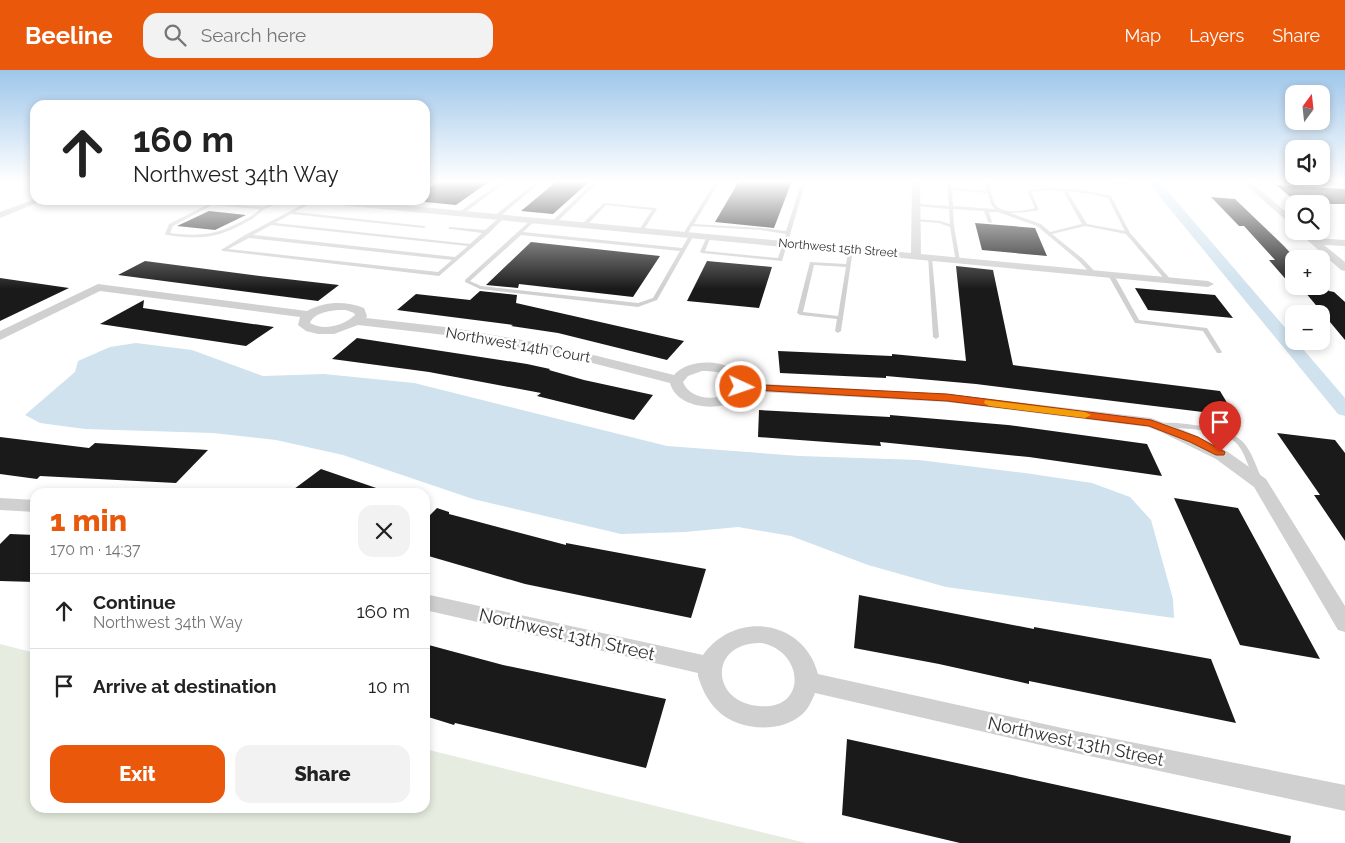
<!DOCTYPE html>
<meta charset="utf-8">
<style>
body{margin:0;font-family:Raleway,sans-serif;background:#f2f2f2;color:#222;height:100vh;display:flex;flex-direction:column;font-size:19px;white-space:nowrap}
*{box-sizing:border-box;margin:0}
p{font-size:16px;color:#767676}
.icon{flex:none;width:28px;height:28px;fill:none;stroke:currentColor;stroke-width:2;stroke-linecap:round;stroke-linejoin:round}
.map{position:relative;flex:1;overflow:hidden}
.drawer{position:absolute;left:30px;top:418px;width:400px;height:325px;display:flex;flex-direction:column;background:#fff;border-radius:15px;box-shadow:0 2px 8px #0003}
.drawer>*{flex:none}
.hud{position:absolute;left:30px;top:30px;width:400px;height:105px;border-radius:15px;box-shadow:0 2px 8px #0003;background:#fff;color:#222;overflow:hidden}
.needle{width:32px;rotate:15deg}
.controls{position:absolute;left:1285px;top:15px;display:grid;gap:10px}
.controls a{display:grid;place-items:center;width:45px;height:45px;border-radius:10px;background:#fff;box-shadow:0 2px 8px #0003;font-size:25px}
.pin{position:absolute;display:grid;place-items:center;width:42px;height:42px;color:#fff;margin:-51px -21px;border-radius:50% 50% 50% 0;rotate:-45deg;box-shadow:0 0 5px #0007}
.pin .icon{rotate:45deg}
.me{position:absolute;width:55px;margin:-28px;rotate:93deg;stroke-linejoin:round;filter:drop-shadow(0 0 4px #0008)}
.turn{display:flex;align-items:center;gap:18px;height:105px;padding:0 20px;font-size:22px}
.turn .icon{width:65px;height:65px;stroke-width:2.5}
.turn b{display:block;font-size:35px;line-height:42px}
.round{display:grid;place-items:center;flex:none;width:52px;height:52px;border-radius:15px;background:#f2f2f2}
.summary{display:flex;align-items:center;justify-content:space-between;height:85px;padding:0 20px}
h1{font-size:30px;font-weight:800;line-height:38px;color:#ea580c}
.primary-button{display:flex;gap:10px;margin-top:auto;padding:10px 20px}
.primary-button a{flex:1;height:58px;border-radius:15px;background:#ea580c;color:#fff;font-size:20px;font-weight:800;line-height:58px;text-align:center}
.primary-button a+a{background:#f2f2f2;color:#222}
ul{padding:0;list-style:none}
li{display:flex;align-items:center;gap:15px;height:75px;padding:0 20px;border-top:1px solid #e0e0e0}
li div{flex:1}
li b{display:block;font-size:19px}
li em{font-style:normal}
header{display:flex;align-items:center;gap:30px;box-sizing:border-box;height:70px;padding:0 25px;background:#ea580c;color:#fff}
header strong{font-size:24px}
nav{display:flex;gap:28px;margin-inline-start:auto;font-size:18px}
.search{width:350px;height:45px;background:#f2f2f2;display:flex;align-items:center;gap:12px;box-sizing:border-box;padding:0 18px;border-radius:15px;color:#767676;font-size:19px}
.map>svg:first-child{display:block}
.green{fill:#e6ecdf}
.water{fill:#cfe2ee}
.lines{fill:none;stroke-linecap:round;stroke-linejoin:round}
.canal{fill:#cfe2ee;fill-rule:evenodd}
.building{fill:#1a1a1a}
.service{fill:#d0d0d0;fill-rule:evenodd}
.minor{fill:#d0d0d0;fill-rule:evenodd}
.route{fill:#ea580c;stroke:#983908}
.slow{fill:#f59e0b}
.labels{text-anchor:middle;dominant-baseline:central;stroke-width:5;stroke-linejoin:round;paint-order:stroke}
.far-street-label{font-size:12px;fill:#333;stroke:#fff}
.street-label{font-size:15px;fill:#333;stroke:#fff}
.near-street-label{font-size:18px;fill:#333;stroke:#fff}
</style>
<header>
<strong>Beeline</strong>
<div class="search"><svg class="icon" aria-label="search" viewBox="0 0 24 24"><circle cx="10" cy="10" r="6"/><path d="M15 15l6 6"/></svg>Search here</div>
<nav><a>Map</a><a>Layers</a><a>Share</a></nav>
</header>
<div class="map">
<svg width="1345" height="773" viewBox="0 0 1345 773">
<rect width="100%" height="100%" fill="#fff"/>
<path class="green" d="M0,574L35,583V738H425V679L806,773H0Z"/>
<path class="water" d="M136,273L192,280L263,306L324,304L414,313L667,376L800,386L919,390L1025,403L1092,413L1130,427L1151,450L1173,529L1174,548L946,517L868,495L791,466L738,457L685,462L621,464L473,429L343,385L276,370L213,363L85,359L40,353L25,345L75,302L78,291L110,277Z"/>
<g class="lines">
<path class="canal" d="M1147,111H1159L1294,268V271H1296L1345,328V346L1338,344Z"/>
</g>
<path class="building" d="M439,111H490L456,135L425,132V120Z
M557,111H590L553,144L521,141Z
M739,111H792L774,158L715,152Z
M1276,115L1345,119V134H1299Z
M1211,127L1235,129L1284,176L1296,189H1294V214H1290L1269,190H1275L1244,156H1239Z
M209,141L246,145L215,160L177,156Z
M975,153L1035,158L1047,186L982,180Z
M531,172L660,186L633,227L519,214L518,218L486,215Z
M145,191L260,206L339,215L318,231L118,205Z
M707,191L772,197L759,238L687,231Z
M956,196L993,200L1013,295L1220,321L1235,346L976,314L886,306V308L780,303L778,281L892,286V284L966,291Z
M0,208L69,218L0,251Z
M1321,214L1329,221L1334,222L1345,232V270L1300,216H1321Z
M1135,218L1215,225L1233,248L1148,240Z
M480,221L517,225L516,233L684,271L667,290L558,263L511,256L513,255L397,240L416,224L470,230Z
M144,230L143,238L274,257L246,276L100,254Z
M357,268L527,294L550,299L549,300L584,310L653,325L634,350L537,326L541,323L429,302L332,289Z
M759,340L890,347V345L1008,355L1147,374L1162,406L1029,387L880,372L881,376L758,367Z
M1277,363L1335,370L1345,383V471L1314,425H1320Z
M0,367L89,378L95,373L208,380L176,413L40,406L37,409L0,404Z
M321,399L382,420L381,422H290Z
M1174,428L1238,438L1320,589L1240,575Z
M437,438L449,442V444L566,475V473L706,499L691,548L525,514L425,485V450Z
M10,464L35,465V512L0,511V474Z
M859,525L1034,559V557L1211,589L1236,653L1029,611V614L939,594L854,578Z
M425,574L503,595L666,629L646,698L455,653L454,655L425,646Z
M847,669L1291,766L1290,773H960L842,745Z"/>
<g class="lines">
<path class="service" d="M433,111H437L425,118V115Z
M503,111H507L463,144H459V142Z
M538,111H542L498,148H494V146Z
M595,111H599L556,153H552V151Z
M716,111H720L694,154L761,158L786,161L802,111H806L782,191L702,183L700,182L707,166L709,165L711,166L705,181L778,188L786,164L761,160L692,156L687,165H683V164Z
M947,111H951V118L987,121L985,111H989C991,118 991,127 995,134C1002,145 1024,141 1035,138L1027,121L1029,120C1057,116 1084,119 1111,126L1130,163L1172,211L1167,212L1126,164L1085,156L1052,164L1083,189L1097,204L1094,206L1092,205L1079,191L1037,156L998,142H989L992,152L990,153L988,152L984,141L953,139L954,156L960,191L956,192L950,157L939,153L916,151L914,150L916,149L940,151L950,154L949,139L916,136L914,135L916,134L949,136ZM952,120L988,123L991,134L995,139L953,136ZM1049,120L1063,121L1082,154L1050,162L1041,154L1010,143L1027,142L1039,140L1031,122ZM1067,121L1091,124L1108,128L1125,161L1087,154Z
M217,130H222L216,133L263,137L282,130H288C281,134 273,135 266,138C261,141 256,147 250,150C220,168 201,170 167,165L165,164L169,154ZM212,135L260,139C253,146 245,150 236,154C213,166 195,166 170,163L173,156Z
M311,130H316L295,142L424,156L426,157L424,158L291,144L275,153L470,174L482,163L451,159H449V157L485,160L501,146L505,147L489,163L439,206L223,181L221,180L245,165ZM271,155L468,176L455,187L253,165ZM249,168L452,190L438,202L228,179Z
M402,130H407L395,138H393V136Z
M604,133L655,138L657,139L643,161H641L639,160L652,140L606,135L586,156H582V154Z
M532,149L536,150L523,162L682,178L690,164L694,165L657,230L638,237L480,219L465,212V210ZM521,165L680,181L653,228L638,233L481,216L470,211Z
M849,178L853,179L841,261L838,263L835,261L837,249L800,245L797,243L810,192L846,194ZM814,195L846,197L838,246L803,242Z
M928,186L932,187L939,267L936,269L933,267Z
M1109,204L1114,205L1139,250L1207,258L1222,282L1221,283H1217L1203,261L1135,253L1108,205Z
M1160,353C1178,351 1230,358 1242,371C1252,381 1256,397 1262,409L1258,411H1255C1249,400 1246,385 1238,375C1225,358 1183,359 1163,357H1160L1159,355Z"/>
<path class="minor" d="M912,111H920L921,184L1208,211L1214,214L1208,217L318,133L314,130H347L911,183Z
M1105,111H1131L1132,112C1126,116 1111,115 1105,111Z
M1241,111H1250L1294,149V157Z
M1298,111H1345V116L1302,114Z
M35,129L44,130L0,148V142Z
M1297,161H1308L1316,168L1345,170V176L1324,175L1345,192V201L1341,200Z
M98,214L307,241C326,231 345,231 364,238L367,246L366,248L454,258L561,277L674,305C691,286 735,289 747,313L947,324L1151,348L1186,361L1228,382L1266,409L1345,536V562L1338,560L1254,417L1216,389L1161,362L1148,357L947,332L745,321C742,324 739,328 736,330C716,343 676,337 670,313L561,285L454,266L358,255L334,264H318L306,261L298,255L300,247L100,221L0,270V261ZM338,240H346L354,243L355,245C343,256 324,261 310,253C314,243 328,241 338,240ZM702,301C715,301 729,302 734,316C731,319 728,322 725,324C712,332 688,327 683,312L688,306Z
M0,428L35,430V442L0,440Z
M425,524L703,585C735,540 804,549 818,604L1071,660L1345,715V741L1071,682L815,623C812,631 807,641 800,646C778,664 736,660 717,640C707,630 702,619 698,606V603L425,540ZM762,573C805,582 807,641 759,636C709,632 709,571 762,573Z"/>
</g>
<linearGradient id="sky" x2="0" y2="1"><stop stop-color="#9ec6ea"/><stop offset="0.51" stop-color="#fff"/><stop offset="1" stop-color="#fff" stop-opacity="0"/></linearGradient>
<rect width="1345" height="219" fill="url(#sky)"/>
<path class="route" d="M741,314L947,324L1151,350L1198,367L1225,382L1224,385H1216L1190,372L1149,356L947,331L737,319L736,317Z"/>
<path class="slow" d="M985,330L1085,342L1091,345L1085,348L989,336L984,333Z"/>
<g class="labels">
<g class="far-street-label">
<text transform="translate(838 178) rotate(5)">Northwest 15th Street</text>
</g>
<g class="street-label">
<text transform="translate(518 275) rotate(10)">Northwest 14th Court</text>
</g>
<g class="near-street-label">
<text transform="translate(567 564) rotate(13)">Northwest 13th Street</text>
<text transform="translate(1076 671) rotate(12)">Northwest 13th Street</text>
</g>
</g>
</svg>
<div class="controls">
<a><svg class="needle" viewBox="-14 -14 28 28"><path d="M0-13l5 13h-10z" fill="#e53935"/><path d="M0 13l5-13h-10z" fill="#767676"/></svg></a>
<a><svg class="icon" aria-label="sound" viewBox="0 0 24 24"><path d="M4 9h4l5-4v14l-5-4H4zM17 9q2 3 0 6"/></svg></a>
<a><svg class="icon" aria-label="search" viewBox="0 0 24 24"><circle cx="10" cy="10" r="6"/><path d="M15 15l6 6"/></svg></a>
<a>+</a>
<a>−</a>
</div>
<div class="pin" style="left:1220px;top:382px;background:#d93025"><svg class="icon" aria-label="arrive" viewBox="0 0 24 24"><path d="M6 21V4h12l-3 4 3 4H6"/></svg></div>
<svg class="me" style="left:741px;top:317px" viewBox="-20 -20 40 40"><circle r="17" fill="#ea580c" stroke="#fff" stroke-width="3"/><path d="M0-11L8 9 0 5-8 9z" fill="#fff"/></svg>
<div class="hud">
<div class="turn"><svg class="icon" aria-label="ahead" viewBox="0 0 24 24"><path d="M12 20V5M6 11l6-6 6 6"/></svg><div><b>160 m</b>Northwest 34th Way</div></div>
</div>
<section class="drawer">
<div class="summary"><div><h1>1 min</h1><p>170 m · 14:37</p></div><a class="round"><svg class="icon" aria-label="close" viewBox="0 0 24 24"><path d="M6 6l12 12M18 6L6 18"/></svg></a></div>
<ul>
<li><svg class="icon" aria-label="ahead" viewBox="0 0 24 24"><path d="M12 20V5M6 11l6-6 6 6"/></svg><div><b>Continue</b><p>Northwest 34th Way</p></div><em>160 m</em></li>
<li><svg class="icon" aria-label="arrive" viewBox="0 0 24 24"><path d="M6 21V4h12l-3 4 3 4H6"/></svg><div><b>Arrive at destination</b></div><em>10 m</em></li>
</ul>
<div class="primary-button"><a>Exit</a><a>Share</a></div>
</section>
</div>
